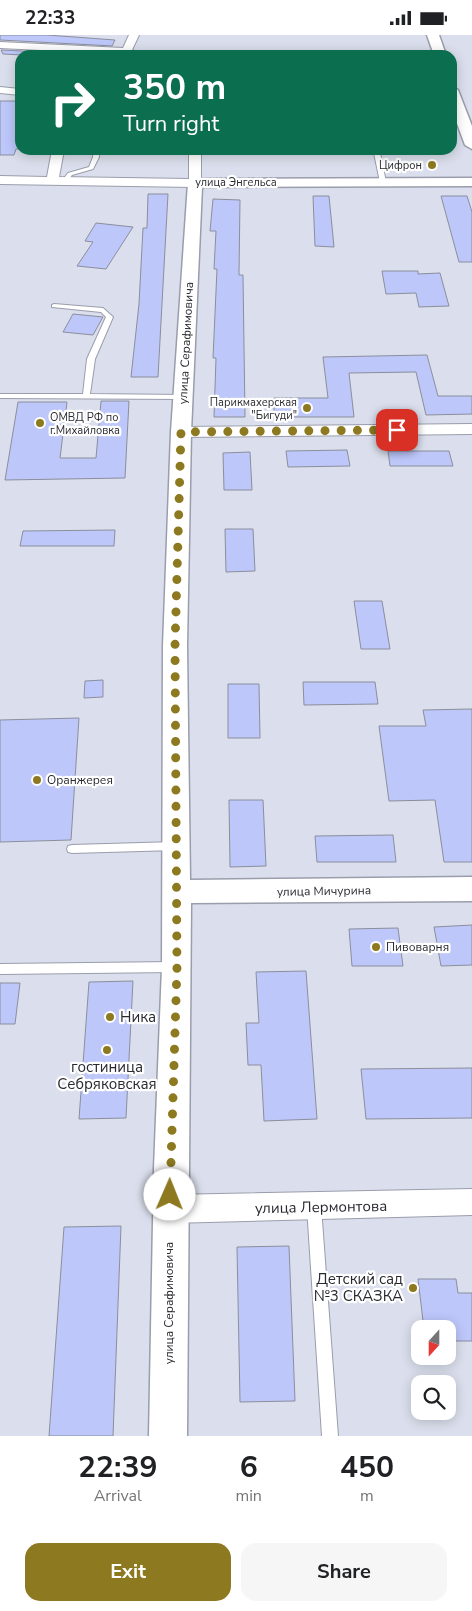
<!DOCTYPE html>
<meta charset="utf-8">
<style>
body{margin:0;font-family:"Nunito Sans",sans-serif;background:#f6f6f6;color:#202124;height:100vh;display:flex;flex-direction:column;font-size:19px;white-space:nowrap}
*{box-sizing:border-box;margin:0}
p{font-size:16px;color:#757577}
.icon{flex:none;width:28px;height:28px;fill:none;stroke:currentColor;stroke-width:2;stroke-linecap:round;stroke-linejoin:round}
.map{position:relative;height:1401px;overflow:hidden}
.sheet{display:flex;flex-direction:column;background:#fff;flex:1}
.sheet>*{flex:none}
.top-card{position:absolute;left:15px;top:15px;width:442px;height:105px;border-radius:15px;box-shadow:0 2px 12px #0003;background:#0b6e4f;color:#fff;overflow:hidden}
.needle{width:32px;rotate:201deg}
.fabs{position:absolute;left:411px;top:1285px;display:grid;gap:10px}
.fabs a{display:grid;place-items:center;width:45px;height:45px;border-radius:10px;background:#fff;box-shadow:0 2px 12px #0003;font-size:25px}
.pin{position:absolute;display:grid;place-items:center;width:42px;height:42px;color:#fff;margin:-21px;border-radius:10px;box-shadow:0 2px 8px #0006}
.me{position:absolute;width:55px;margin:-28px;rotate:1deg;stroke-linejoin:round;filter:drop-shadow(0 0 4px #0008)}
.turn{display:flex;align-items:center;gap:18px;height:105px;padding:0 25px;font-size:22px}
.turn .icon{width:65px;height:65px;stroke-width:2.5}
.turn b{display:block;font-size:35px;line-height:42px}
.eta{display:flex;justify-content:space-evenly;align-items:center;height:85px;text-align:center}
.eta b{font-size:30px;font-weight:700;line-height:35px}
.primary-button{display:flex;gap:10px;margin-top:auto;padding:10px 25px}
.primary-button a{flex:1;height:58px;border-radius:15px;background:#8d791f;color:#fff;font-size:20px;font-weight:700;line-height:58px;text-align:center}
.primary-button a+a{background:#f6f6f6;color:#202124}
.status{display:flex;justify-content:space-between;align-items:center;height:35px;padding:0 25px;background:#fff;direction:ltr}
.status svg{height:14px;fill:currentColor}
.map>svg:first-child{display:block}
.building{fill:#bdc7fa;stroke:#8b8e9b}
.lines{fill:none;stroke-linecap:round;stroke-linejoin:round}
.service-casing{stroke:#9a9dab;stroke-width:2}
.minor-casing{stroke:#9a9dab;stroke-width:2}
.tertiary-casing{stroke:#9a9dab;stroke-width:3}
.service{fill:#fff;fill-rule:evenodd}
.minor{fill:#fff;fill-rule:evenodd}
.tertiary{fill:#fff;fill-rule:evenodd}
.route{stroke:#8d791f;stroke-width:9;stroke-dasharray:0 16.2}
.poi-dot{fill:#8d791f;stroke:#fff;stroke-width:2}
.labels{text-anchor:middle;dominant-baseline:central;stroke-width:4.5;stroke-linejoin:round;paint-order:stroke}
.far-poi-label{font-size:11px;fill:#292a30;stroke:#fff;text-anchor:end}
.far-street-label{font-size:11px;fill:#292a30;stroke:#fff}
.street-label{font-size:12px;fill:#292a30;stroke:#fff}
.poi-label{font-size:12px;fill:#292a30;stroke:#fff;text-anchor:start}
.near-poi-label{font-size:15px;fill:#292a30;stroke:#fff;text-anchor:start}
.near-street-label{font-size:15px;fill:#292a30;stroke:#fff}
</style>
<div class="status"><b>22:33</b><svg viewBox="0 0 49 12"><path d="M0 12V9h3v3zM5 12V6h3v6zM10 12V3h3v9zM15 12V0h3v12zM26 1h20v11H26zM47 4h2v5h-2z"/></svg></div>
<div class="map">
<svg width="472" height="1401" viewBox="0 0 472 1401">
<rect width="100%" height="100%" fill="#dbdfed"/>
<path class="building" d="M0,0H47L115,5L112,11L0,5Z
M1,15L104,20L25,18L22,20L3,19Z
M0,66H20V114H16L14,120H0Z
M148,159H168L158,342H131L139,269L143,193H147Z
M313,161H329L334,212L315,211Z
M441,161H467L472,177V227H459Z
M213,164L240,165L239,240H243L245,382H214L216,323H213L217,234H214L216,196H210Z
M96,188L133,192L106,234L77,231L93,207L85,206Z
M382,236H418V239L440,238L449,271L419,272L416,258L386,259Z
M73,279L103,282L93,300L63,297Z
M427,320L438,361H472V379L426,380L416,337L349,338L354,382H274V363H328L323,322Z
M101,366H129L125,443L5,445L18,367H67L60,423H96Z
M347,415L350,431L288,432L286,416Z
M388,416H449L453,431H390Z
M250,417L252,455H224L223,418Z
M225,494H253L255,536L226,537Z
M115,495L114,511H20L23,496Z
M354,566H382L390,614H361Z
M103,645V662L84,663L85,646Z
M303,647H375L378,669L304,670Z
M228,649H259L260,703H228Z
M472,674V827H444L435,765L389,766L379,691H426L423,675Z
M79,683L71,805L0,807V685Z
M229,765H263L266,831L230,832Z
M393,800L396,827H317L315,801Z
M472,890V930L441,931L434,892Z
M398,893L403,931H352L349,894Z
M306,936L317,1084L264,1086L261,1030H248L246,988H259L256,937Z
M133,946L126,1083L79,1084L89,947Z
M0,948H20L15,989H0Z
M472,1033V1083L366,1084L361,1034Z
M121,1191L113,1401H49L64,1192Z
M289,1211L295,1366L240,1367L237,1212Z
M418,1244H456L458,1258H472V1306H448V1294H424Z"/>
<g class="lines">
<defs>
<path id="service" d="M93,115H99V122L93,134L72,140L67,147H63L62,146L68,138L89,132L93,122Z
M377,116L380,118L386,147L383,149L380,147L374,118Z
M54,269L103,273L113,282L95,324L90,359L183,360H186V364L0,363V359H83L87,324L106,282L101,277L52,272V270Z
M176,807L180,808L181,811L180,814L176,815L72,818L68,817L67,814L68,811L72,810Z
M174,927L178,928L180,932L178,936L174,937L0,939V929Z
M314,1165L319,1167L321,1172L338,1401H322L307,1172L309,1167Z"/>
<path id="minor" d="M129,0H139L132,15L142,20L0,13V7L123,13Z
M440,16L443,17L444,20H207L212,17Z
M0,52L20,54V60L0,58Z
M52,115H64L59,142L189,144V115H201V148L195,152L0,149V141L47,142Z
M472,389V399L181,402L176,400L173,397L176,394L181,392Z
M472,1154V1180L170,1188L160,1184L156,1174L160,1164L170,1160Z"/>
<path id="tertiary" d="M427,0H439L446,20H434Z
M452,51L458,55L472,91V114L465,110L452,75Z
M472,143V151L202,152L191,397L187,611L190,845L472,842V866L191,868L187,1401H149L154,1133L162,932L163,611L171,397L188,148L190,145L195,144Z"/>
</defs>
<use href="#service" class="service-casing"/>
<use href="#minor" class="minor-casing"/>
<use href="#tertiary" class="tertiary-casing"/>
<use href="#service" class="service"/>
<use href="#minor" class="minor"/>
<use href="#tertiary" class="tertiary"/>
</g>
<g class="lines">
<path class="route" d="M170,1160L177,932L175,611L181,397L397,395"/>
</g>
<g class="poi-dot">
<circle cx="432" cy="130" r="5"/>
<circle cx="307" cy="373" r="5"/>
<circle cx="40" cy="388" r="5"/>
<circle cx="37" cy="745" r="5"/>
<circle cx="376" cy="912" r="5"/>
<circle cx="110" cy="982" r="5"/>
<circle cx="107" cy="1015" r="5"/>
<circle cx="413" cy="1253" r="5"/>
</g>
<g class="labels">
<g class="far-poi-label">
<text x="422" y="130">Цифрон</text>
<text x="297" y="367">Парикмахерская<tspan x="297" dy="13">"Бигуди"</tspan></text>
<text x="50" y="382" text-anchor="start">ОМВД РФ по<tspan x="50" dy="13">г.Михайловка</tspan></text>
</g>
<g class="far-street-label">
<text x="236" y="147">улица Энгельса</text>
</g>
<g class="street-label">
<text transform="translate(186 308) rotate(-87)">улица Серафимовича</text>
<text transform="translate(324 856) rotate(-1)">улица Мичурина</text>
<text transform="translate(169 1268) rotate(-90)">улица Серафимовича</text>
</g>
<g class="poi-label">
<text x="47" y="745">Оранжерея</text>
<text x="386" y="912">Пивоварня</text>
</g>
<g class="near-poi-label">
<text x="120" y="982">Ника</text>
<text x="107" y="1032" text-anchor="middle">гостиница<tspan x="107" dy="17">Себряковская</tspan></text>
<text x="403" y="1244" text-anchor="end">Детский сад<tspan x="403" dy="17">№3 СКАЗКА</tspan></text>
</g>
<g class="near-street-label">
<text transform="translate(321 1172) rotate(-1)">улица Лермонтова</text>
</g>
</g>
</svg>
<div class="fabs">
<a><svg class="needle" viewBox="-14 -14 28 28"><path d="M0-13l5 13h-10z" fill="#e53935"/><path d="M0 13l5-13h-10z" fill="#757577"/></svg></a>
<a><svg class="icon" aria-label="search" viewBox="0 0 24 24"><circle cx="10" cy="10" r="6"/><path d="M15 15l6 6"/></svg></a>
</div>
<div class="pin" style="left:397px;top:395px;background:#d93025"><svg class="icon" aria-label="arrive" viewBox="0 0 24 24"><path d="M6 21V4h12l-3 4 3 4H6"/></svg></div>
<svg class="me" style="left:170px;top:1160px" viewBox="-20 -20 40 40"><circle r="19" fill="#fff"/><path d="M0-13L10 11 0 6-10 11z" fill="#8d791f"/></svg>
<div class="top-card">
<div class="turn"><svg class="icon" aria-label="right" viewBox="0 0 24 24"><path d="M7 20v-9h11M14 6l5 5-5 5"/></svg><div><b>350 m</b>Turn right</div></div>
</div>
</div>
<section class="sheet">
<div class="eta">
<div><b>22:39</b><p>Arrival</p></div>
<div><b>6</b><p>min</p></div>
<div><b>450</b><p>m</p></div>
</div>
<div class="primary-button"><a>Exit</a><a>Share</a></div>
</section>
